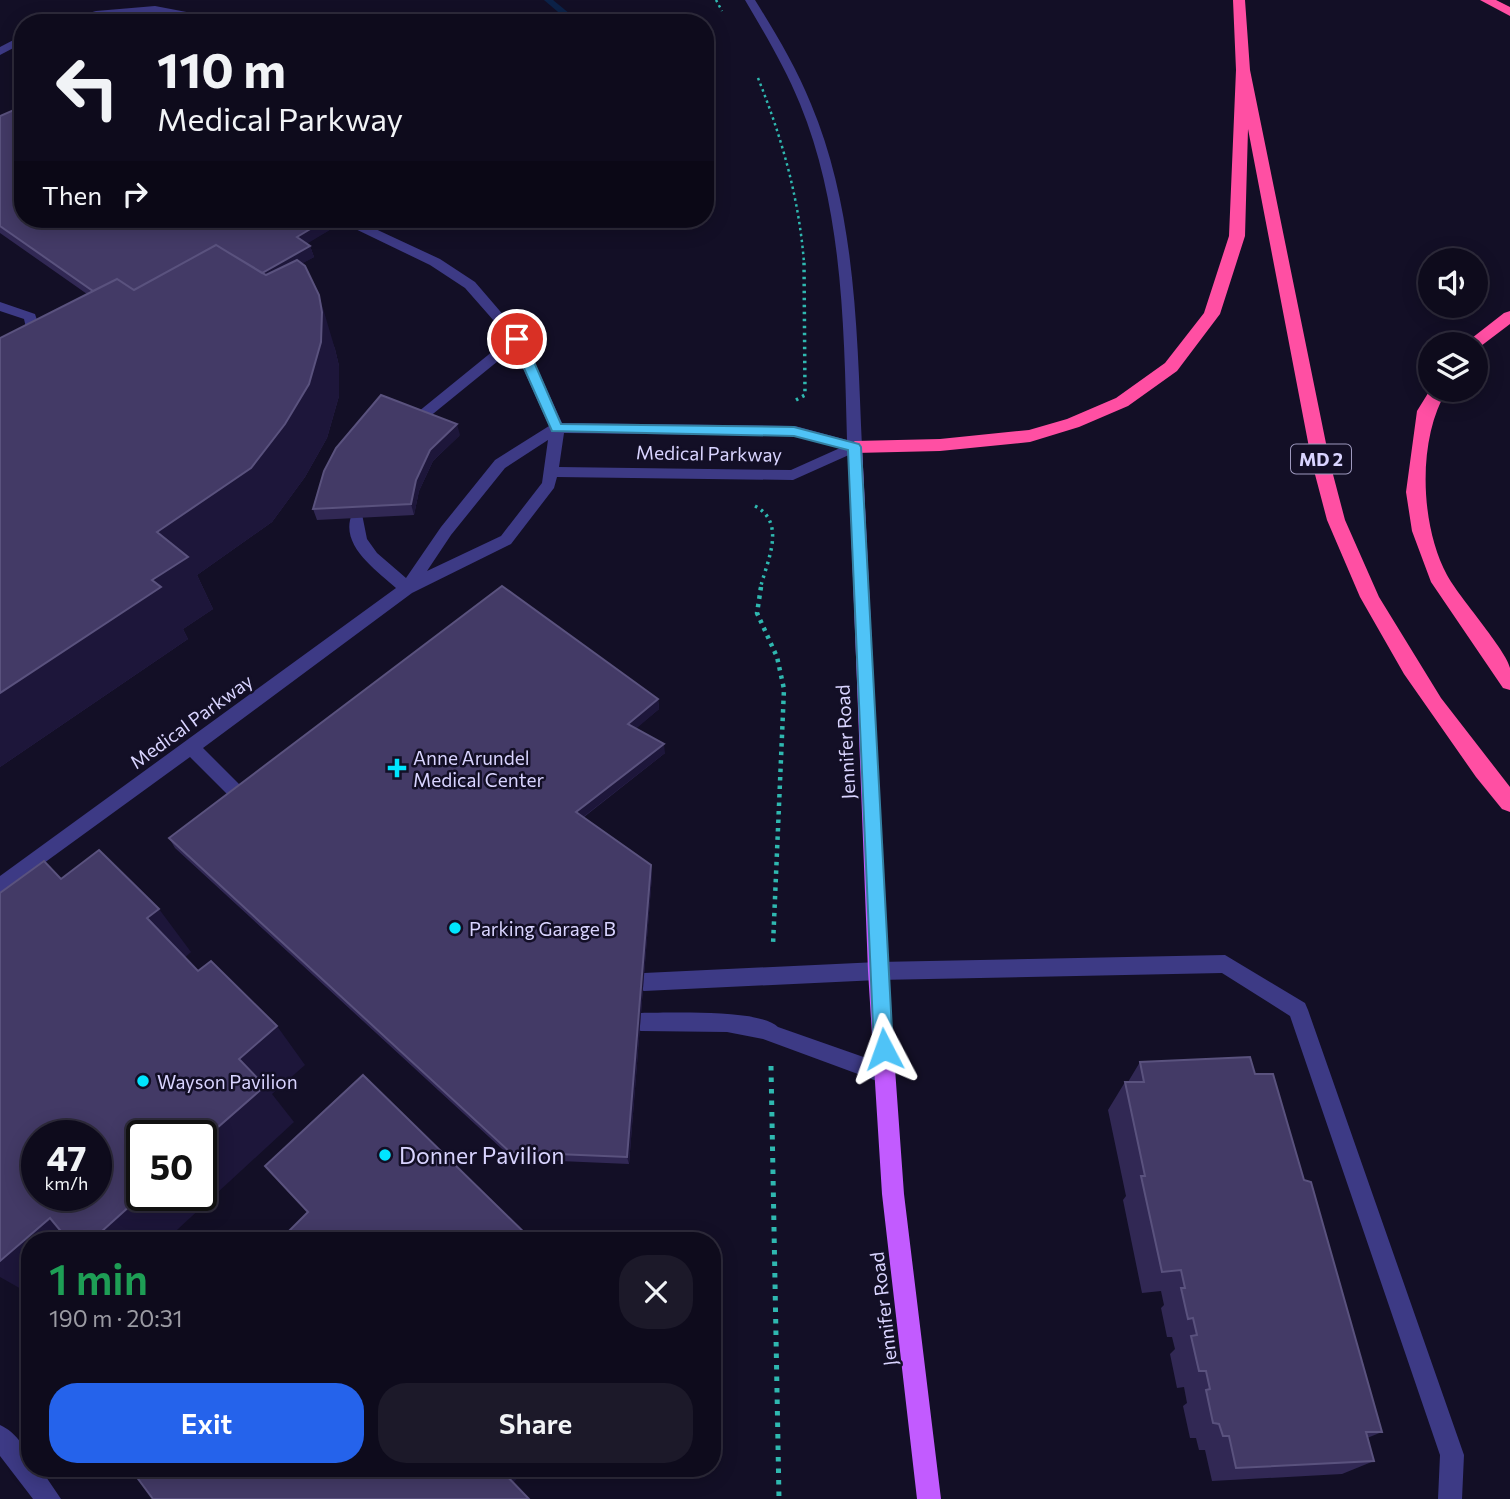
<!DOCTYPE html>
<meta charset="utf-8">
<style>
body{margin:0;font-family:Commissioner,sans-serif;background:#1c1929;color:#f1f3f6;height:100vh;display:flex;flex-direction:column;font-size:26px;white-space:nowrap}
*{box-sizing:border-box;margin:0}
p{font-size:23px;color:#9b9ba3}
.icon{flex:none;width:38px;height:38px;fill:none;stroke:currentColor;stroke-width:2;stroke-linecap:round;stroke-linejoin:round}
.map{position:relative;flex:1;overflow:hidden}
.details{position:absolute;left:21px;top:1232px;width:700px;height:245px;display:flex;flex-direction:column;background:#0e0b1c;border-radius:28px;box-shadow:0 4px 18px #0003,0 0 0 2px #2e2b3b}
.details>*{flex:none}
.banner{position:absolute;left:14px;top:14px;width:700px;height:214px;border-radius:28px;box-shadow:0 4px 18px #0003,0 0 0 2px #2e2b3b;background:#0e0b1c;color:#f1f3f6;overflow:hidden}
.fabs{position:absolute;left:1418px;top:248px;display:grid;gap:14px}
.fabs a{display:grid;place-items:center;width:70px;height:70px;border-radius:50%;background:#0e0b1c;box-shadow:0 4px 18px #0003,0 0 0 2px #2e2b3b;font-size:35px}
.speed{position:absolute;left:21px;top:1120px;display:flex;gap:14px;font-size:35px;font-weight:700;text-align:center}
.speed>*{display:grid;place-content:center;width:91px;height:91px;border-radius:50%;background:#0e0b1c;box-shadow:0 4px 18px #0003,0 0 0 2px #2e2b3b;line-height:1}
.speed small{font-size:18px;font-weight:400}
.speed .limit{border:4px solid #111;border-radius:10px;background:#fff;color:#111}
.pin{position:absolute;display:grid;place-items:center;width:60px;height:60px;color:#fff;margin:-30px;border:4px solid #fff;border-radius:50%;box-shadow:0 2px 7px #0007}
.me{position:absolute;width:77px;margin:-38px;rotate:356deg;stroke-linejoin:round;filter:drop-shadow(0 0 5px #0008)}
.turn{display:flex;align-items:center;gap:24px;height:147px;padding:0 28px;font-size:32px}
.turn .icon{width:91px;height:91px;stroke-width:2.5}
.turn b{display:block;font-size:49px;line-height:60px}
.then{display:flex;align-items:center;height:66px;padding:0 28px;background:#0003;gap:14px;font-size:26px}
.round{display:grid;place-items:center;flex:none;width:74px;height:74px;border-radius:28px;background:#1c1929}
.overview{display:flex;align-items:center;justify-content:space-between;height:119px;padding:0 28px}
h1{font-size:42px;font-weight:600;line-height:52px;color:#1e9e55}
.primary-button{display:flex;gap:14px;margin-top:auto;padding:14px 28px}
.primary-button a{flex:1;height:80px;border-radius:28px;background:#2563eb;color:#fff;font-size:28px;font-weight:600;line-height:80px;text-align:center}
.primary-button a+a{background:#1c1929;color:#f1f3f6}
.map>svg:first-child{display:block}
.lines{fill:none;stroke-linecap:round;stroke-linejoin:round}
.stream{fill:#0c2248;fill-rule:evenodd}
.path-far3{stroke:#2fb8b0;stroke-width:2.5;stroke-dasharray:2.5 3.5;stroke-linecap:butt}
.path-far2{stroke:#2fb8b0;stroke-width:3.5;stroke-dasharray:2.5 4.5;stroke-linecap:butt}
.path-far1{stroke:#2fb8b0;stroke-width:4.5;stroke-dasharray:3.5 5;stroke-linecap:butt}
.path{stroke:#2fb8b0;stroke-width:5;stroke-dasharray:4.5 7;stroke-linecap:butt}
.minor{fill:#3d3a85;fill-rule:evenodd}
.major{fill:#c25bff;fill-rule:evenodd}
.highway{fill:#ff4fa3;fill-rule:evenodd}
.wall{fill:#312854}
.shaded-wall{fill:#1d163a}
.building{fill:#433a66;stroke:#5a527e;stroke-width:2;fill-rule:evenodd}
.route{fill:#4fc3f7;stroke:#337fa1;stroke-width:2}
.poi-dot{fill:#00e5ff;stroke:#130f26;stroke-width:2.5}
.labels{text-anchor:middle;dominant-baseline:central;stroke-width:5;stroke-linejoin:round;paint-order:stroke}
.shield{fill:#130f26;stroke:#9e99be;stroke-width:2}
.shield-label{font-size:18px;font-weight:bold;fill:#d9d4ff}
.street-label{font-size:19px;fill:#d9d4ff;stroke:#130f26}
.poi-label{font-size:19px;fill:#d9d4ff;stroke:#130f26;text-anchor:start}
.near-poi-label{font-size:23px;fill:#d9d4ff;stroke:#130f26;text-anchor:start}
</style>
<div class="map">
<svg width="1510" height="1499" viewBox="0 0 1510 1499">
<rect width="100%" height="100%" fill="#130f26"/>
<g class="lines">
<path class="stream" d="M544,0H553L581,23H571Z"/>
<path class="path-far3" d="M716,0L722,11
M758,78C782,138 799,198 804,263"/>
<path class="path-far2" d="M796,400L805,395L804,261
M755,506C787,523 767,561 760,589"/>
<path class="path-far1" d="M761,587L757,613L777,657L784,689L773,945"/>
<path class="path" d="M771,1066L779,1499"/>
<path class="minor" d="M745,0H755C776,34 796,67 811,104C856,211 857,333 862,447L860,450L793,480L557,477L554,488L511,544L412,593L203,748L247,792L250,797L247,802L241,804L235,802L190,757L0,895V876L396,588C376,570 339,545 352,514H362L367,539L377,553L406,578L441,527L495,460L549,426L514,348L423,422H413V416L509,338L465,288L430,265L343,223L342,219H354L440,259L475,282L524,339L562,423L795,426L847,440C844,328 843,209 800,104C785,67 765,34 745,0ZM564,433L795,436L840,448L791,470L559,467ZM548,440L542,483L501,536L427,571L451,535L505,468Z
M155,6L197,14L216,23C191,23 167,12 140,12C111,12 82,23 53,23L96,11Z
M23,35V43L0,55V47Z
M0,302L35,314L41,332L32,349L0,370V359L21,344L27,332L24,319L0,311Z
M1225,955L1305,1003L1308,1010L1464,1455L1462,1499H1438L1440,1455L1290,1016L1222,973L878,980L644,991L637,988L634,982L637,976L644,973L878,962Z
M641,1013C669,1013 761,1009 778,1027L892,1067L895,1074L892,1081L885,1084L763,1039L727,1032L641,1031L634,1029L631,1022L634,1015Z
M0,1425C16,1432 30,1451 30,1468H40L61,1499H33L0,1456Z"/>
<path class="major" d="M855,442L862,447L888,971L904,1194L941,1499H917L882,1194L868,971L848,447Z"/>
<path class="highway" d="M1233,0H1245L1250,70L1330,463L1345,520L1379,597L1441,698L1510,787V812L1502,809L1476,777L1404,674L1360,597L1327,520L1312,463L1248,129L1245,236L1220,314L1177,371L1128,406L1079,427L1030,442L940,451L855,453L846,447L855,441L940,439L1029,430L1067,419L1116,398L1165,363L1204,313L1229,236L1236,70Z
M1480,0H1496L1510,7V16Z
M1510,311V324L1477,349L1475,345H1463L1504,313Z
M1430,390H1447C1417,439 1420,525 1447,575C1458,596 1507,651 1510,668C1510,675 1510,683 1510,690L1503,688L1431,582L1412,531L1406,492L1417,411Z"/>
</g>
<path class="wall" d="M0,116L348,219L307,243L310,246L314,257L302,263L335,349L339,366V396L327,438L305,477L272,522L197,575L213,609L183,629L188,639L0,767L87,294L0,233Z
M460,435L433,461L419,491L414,515L317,520L313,509Z
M658,699L659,709L636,728L665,753L584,817L652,875L629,1164L513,1159L175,848L169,838Z
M1140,1062L1255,1074L1304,1180L1382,1432L1367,1438L1374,1461L1342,1474L1212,1481L1205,1450H1199L1196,1438H1190L1183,1406L1187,1403L1184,1387L1177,1388L1170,1354L1175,1349L1172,1337H1167L1161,1308L1164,1305L1161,1291L1142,1293L1123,1200L1126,1196L1108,1110L1125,1082H1128Z"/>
<path class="shaded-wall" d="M327,219H348L300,248L297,237Z
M310,246L314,257L158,344L153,333Z
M319,295L335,349L339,366V396L327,438L305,477L272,522L197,575L213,609L183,629L188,639L0,767V693L152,580L157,532Z
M457,424L460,435L433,461L419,491L414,515L411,504L416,480L430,450Z
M658,699L659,709L630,734L628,724Z
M664,744L665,753L578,821L576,812Z
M651,865L652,875L629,1164L627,1157Z
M159,909L191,952L180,962L147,918Z
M277,1026L305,1065L272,1094L294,1122L165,1241H91L142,1195H201V1142L239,1059Z
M50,1218L83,1241H30V1294L0,1277V1261Z
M499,1468H526L514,1482L530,1499H529Z"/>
<path class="building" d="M23,106V219H327L297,237L310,246L262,273L216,245L134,290L117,279L93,291L0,226V116Z
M216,245L266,275L297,260L305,266L319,295L322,312L321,342L309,384L285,424L251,468L157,532L188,557L152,580L161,587L0,693V338L117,279L134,290Z
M381,395L457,424L430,450L416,480L411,504L313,509L324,471L336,448Z
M502,586L658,699L628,724L664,744L576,812L651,865L627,1157L510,1152L169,838Z
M99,850L159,909L147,918L198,971L211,961L277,1026L239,1059L265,1086L201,1142V1136H142V1195L91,1241H69L50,1218L0,1261V893L44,861L61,879ZM37,1136H96V1195H37Z
M1250,1057L1255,1074H1273L1304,1180L1311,1182L1382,1432H1366L1374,1461L1236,1468L1229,1436H1223L1219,1424L1213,1423L1206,1390L1210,1389L1206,1371H1199L1191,1336L1197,1335L1193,1318L1188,1319L1181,1288H1185L1181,1270L1162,1272L1141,1176H1145L1125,1082H1144L1140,1062Z
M363,1075L533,1241H279L308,1212L265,1166Z
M130,1468H499L529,1499H153Z"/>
<path class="route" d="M517,335L524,339L561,424L794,427L859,444L861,447L893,1049L890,1055L884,1057L877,1055L874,1049L848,450L794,436L552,431L511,339Z"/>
<g class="poi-dot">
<path d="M393.5 757.5h7v7h7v7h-7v7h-7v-7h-7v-7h7z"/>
<circle cx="455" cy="928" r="7"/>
<circle cx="143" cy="1081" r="7"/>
<circle cx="385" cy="1155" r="7"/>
</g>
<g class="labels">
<rect class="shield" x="1291" y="444.5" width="60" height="29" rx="5"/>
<g class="shield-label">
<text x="1321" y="459">MD 2</text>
</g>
<g class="street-label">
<text transform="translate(709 453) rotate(1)">Medical Parkway</text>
<text transform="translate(191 721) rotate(-36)">Medical Parkway</text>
<text transform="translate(845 742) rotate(-93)">Jennifer Road</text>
<text transform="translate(883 1309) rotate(-97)">Jennifer Road</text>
</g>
<g class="poi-label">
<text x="413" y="757">Anne Arundel<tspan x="413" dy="22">Medical Center</tspan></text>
<text x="469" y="928">Parking Garage B</text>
<text x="157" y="1081">Wayson Pavilion</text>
</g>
<g class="near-poi-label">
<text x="399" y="1155">Donner Pavilion</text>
</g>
</g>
</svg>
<div class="fabs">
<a><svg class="icon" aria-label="sound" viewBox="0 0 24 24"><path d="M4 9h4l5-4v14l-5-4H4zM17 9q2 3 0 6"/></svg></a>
<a><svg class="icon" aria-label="layers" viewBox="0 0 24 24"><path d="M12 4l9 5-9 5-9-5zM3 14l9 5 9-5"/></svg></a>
</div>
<div class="speed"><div>47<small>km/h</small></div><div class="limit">50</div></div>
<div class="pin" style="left:517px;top:339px;background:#d93025"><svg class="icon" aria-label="arrive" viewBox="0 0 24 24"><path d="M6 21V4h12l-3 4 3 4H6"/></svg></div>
<svg class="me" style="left:884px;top:1049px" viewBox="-20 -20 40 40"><path d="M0-17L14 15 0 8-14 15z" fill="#4fc3f7" stroke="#fff" stroke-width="4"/></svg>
<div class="banner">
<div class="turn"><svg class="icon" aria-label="left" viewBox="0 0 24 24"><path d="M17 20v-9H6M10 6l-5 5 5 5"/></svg><div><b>110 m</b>Medical Parkway</div></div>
<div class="then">Then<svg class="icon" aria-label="right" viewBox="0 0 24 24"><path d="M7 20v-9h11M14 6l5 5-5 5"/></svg></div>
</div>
<section class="details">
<div class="overview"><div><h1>1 min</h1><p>190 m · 20:31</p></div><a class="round"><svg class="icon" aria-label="close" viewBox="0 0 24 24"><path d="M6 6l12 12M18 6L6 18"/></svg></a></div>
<div class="primary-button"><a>Exit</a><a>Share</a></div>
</section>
</div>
